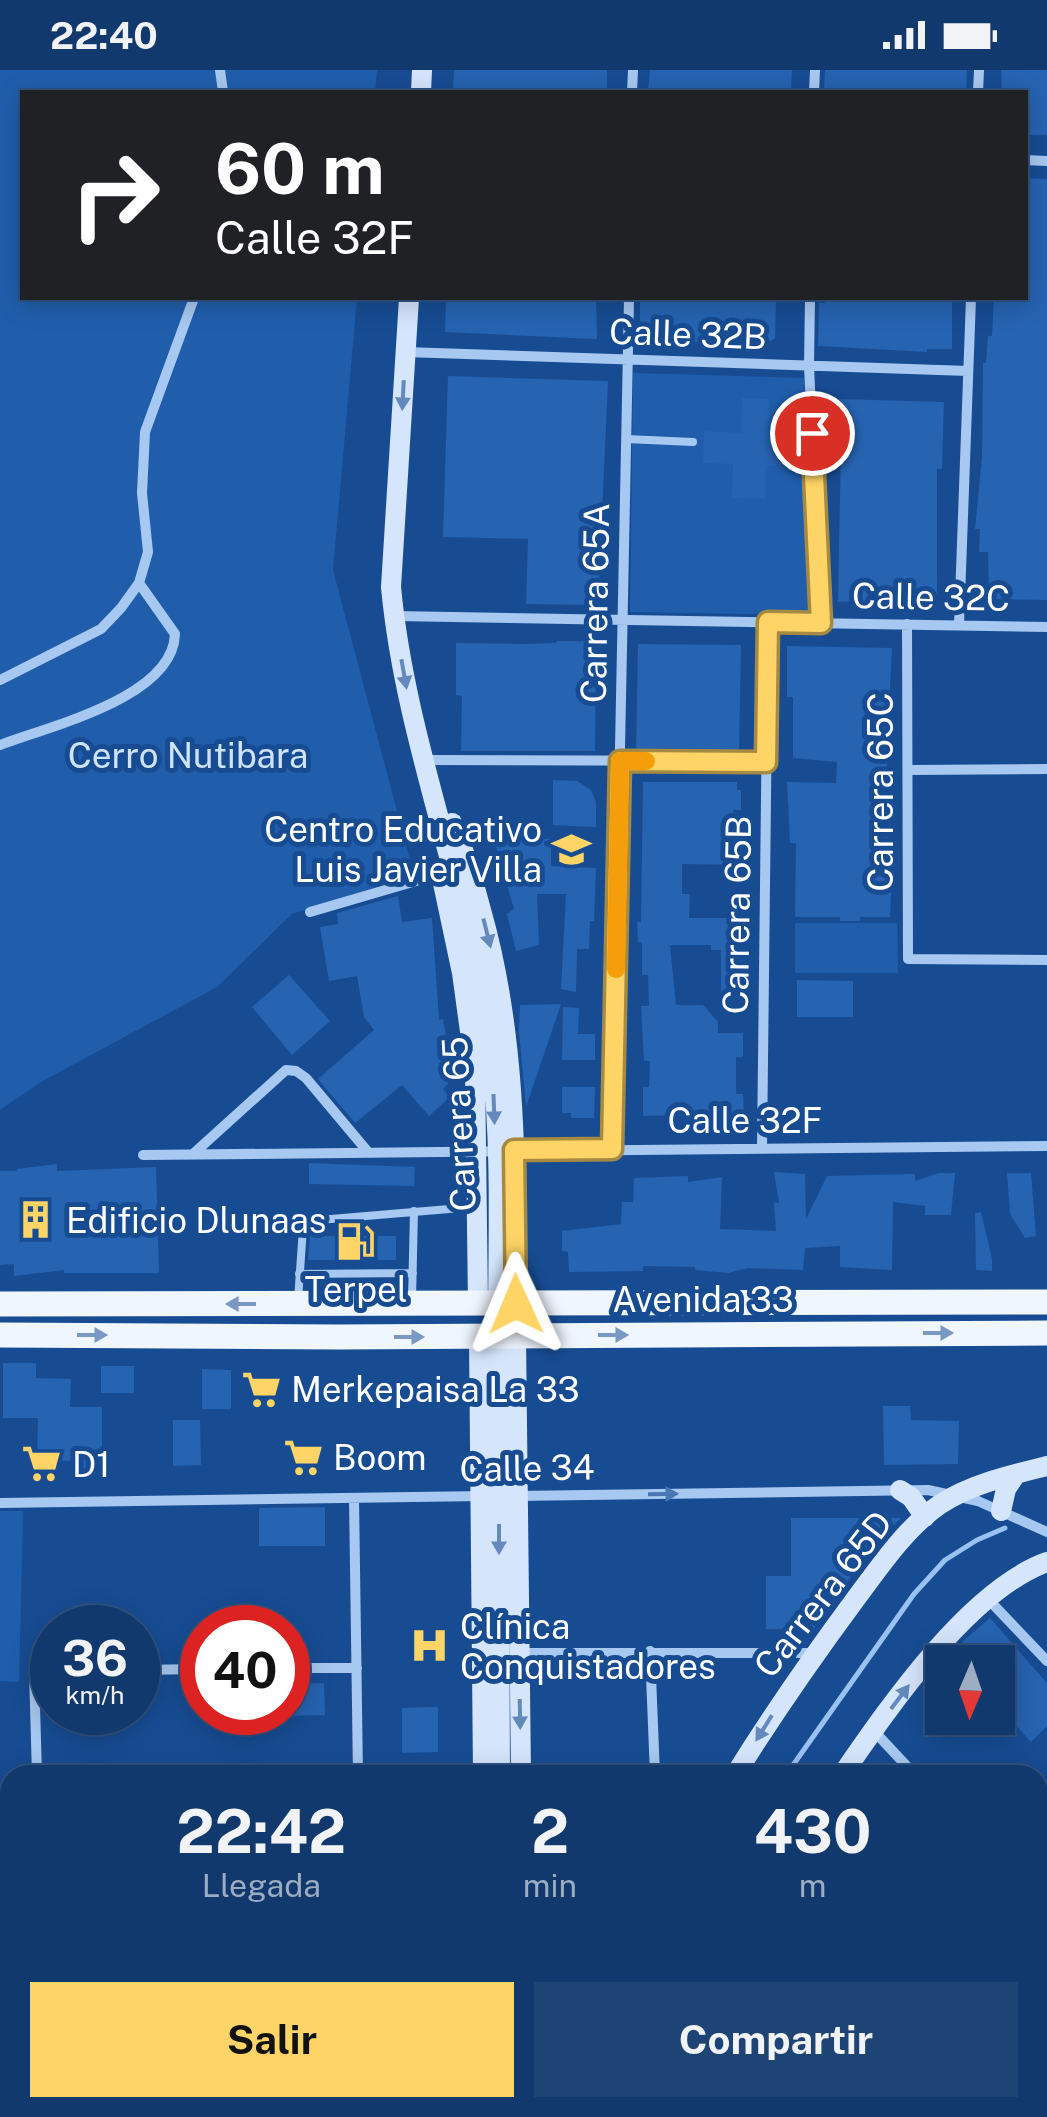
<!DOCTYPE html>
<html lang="es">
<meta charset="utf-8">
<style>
body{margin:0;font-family:"Public Sans",sans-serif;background:#1e4476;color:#f1f3f6;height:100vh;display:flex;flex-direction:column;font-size:38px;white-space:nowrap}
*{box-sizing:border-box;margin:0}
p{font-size:32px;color:#9cacc2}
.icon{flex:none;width:55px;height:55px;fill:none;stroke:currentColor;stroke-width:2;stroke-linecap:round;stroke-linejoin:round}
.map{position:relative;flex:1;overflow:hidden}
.panel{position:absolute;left:0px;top:1695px;width:1048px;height:352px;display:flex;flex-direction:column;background:#11396e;border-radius:30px 30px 0 0;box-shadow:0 5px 25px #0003,0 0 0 2px #305381}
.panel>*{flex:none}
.top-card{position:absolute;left:20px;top:20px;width:1008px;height:210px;border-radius:0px;box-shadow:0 5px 25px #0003,0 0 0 2px #305381;background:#202124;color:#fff;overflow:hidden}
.needle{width:65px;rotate:182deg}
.controls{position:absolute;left:925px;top:1575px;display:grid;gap:20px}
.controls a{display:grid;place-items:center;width:90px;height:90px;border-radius:0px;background:#11396e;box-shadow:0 5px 25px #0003,0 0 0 2px #305381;font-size:50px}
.speed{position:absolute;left:30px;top:1535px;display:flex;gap:20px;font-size:50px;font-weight:700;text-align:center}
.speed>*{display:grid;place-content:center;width:130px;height:130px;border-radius:50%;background:#11396e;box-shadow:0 5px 25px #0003,0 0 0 2px #305381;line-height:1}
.speed small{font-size:25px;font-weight:400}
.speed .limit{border:15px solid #d22;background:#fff;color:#111}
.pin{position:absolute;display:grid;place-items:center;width:85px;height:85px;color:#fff;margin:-42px;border:5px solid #fff;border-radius:50%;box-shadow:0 2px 10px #0007}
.me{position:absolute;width:110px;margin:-55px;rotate:359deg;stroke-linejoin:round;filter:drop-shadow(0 0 8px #0008)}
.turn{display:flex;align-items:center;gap:35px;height:210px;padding:0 30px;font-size:45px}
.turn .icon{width:130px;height:130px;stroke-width:2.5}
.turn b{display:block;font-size:70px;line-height:85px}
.eta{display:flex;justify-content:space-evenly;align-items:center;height:170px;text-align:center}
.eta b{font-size:60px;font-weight:700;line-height:70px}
.primary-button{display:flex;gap:20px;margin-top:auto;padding:20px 30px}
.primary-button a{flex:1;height:115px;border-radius:0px;background:#ffd466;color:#111;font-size:40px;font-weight:700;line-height:115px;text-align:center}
.primary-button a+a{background:#1e4476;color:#f1f3f6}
.status{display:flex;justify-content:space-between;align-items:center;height:70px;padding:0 50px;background:#11396e;direction:ltr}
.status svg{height:28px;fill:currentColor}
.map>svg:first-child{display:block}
.green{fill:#205eac}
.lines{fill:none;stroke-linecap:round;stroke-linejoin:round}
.stream{stroke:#99c2f3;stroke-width:5}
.building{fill:#2663b1}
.lane{stroke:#a7c8f0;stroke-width:8}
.street{stroke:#a7c8f0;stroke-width:10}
.secondary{stroke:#d5e5fb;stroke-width:20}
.primary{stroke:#f0f6ff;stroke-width:25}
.oneway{fill:#6389bd}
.oneway2{fill:#7998c4}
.oneway3{fill:#4977b4}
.route-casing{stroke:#a68a42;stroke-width:25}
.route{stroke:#ffd466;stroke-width:18}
.slow{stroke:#f59e0b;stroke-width:18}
.labels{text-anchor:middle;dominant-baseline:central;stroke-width:10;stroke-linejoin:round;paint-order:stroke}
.street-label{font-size:35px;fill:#fff;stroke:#174c93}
.park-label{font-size:35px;fill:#cee2fb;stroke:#174c93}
.poi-label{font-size:35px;fill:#fff;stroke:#174c93;text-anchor:start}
</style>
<div class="status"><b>22:40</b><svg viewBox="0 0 49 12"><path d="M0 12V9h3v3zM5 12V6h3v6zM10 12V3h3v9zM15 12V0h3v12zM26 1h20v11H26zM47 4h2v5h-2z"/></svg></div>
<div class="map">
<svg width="1047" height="2047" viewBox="0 0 1047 2047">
<rect width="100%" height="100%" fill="#174c93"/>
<path class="green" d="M0,0H377L375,22H22V228H357L333,500L414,805L292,844L217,917L41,1012L0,1040Z
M633,303L804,308L814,545L630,542Z
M795,853H897L898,903H795Z
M0,1441H23L19,1612L0,1611Z
M0,1764H10V1959L0,1958Z
M1047,1936V2047H991L982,2038H1038V1945Z"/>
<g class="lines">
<path class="stream" d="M786,1705L914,1524L945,1490L977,1470L1005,1458
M546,2043L550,2038"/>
</g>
<path class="building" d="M454,0H607V22H453Z
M650,0H792L791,22H655L648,21Z
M825,0H967L966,22H824Z
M1001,0H1047V65H1025V22H1002Z
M1025,108L1047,109V530L989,529L988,482H979L980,459H975L982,388L983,293H986L988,266H992L994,228H1025Z
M446,228H596L597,269L445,262Z
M640,228H776L775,268L768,273L640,271Z
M825,228H952V279H927V282L818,276L819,233H825Z
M448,306L608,311L598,535L526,534L528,469L443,467Z
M742,328L769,329L768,361L791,362L790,396L766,395L765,429L732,428L733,394L703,393L704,361L741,363Z
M838,329L944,332L942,399H937V531H909V529L838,532L841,373H838Z
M557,571H592L596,579L595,681H461L462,626L456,625V573L526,574L556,573Z
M638,574L741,575L739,682L687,679L636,682Z
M787,576L892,578L887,676L889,799L892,800L890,847H860V851H840V847H795L796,773H790L787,712L836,713L837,692L793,688V627H787Z
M553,710L577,711L591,720L596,732V757L553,755Z
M643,712H737V720H741V740H733L734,772H740L739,795L682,794V824H690L689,848H744L746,924H721V880H711V875H670L676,935H703L718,952V963H743V987H736V1024H743L744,1044L643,1046V1017H649L650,991H644L641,936H649L648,905H642V872H638L637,852H641Z
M493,767L551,769V796L596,798L594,851H590L589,879H577L576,922L561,919L566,824H537L539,875L516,881L507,844L514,839Z
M398,826L402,852L432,848L439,950L443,949L449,983L445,992L452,999L445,1005L451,1011L443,1019L450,1027L429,1046L402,1015L355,1053L318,1009L374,960L364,947L357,906L329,911L320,857L338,854L337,843Z
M289,905L330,951L292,985L252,937Z
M797,910L853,911V947H797Z
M561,934L526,1037L519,961L520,935Z
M563,937L579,938L578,964H595V990H562Z
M562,1017H595L594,1048H571V1043H562Z
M309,1093L415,1097L414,1116L309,1114Z
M57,1094V1101L156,1097L159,1203H64V1200L14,1206V1194L0,1195V1101H17V1099Z
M774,1102L805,1104L806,1149L827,1106L915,1104V1111L939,1103H955L951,1145H925V1136L893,1132L892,1200L840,1197V1176L805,1178L803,1200L748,1198L728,1203L695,1200V1197L643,1196V1201L569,1202L568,1182L562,1181V1161L621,1154L622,1132H633L634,1108L688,1106V1112L722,1107L720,1159L776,1161L774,1132L779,1133Z
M1007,1103H1031L1036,1166L1025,1168L1010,1144Z
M981,1142L992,1189V1201L976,1200L975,1143Z
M310,1166H396V1190H308Z
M3,1293H36V1308L71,1309L70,1337H102V1398H73V1391L37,1390L38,1348H3Z
M101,1296H134V1323H101Z
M202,1299L231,1300V1339H202Z
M883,1336H910L911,1350L959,1351L958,1394L884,1395Z
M173,1350H200L201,1395L173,1396Z
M325,1437V1476H259V1438Z
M791,1448H901L873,1476L813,1560L766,1559V1506H791Z
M990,1548L1047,1613V1656L1031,1672L998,1635V1592H980L962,1572Z
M324,1613L325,1645L288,1646V1614Z
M431,1637H438V1682L402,1683V1638Z"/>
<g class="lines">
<path class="lane" d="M626,369L693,372
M299,1204L413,1203
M298,1230L303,1158L307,1151L473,1137
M412,1230L414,1141"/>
<path class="street" d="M220,0L223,22
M632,22L633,0
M814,22L815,0
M978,22L979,0
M1025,90L1047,91
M810,228L809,296L821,553
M405,282L968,301
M394,546L1047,557
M907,554L908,889L1047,890
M959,555L971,228
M0,610L101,559L121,538L139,513L148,482L142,423L145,362L194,228
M0,675C49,656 173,628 175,564L139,513
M425,690L767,691
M908,700L1047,699
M310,842L440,804
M762,1078L768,552
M612,1079L629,228
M193,1084L286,1000L296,1001L306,1008L368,1082
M143,1085L1047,1076
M516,1426L928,1420L978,1431L1047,1462
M354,1428L358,1705
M0,1433L484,1426
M987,1528L1047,1591
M650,1581L655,1705
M519,1583H815
M288,1598H357
M138,1600L202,1599
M874,1661L915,1705
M37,1705L34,1601L52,1600
M1038,1837L1047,1847
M46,2038V2047
M364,2038V2047
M744,2038L753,2047
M895,2047L905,2038"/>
<path class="secondary" d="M421,22L422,0
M409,228L391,517C406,678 474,830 492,991C502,1081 498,1174 498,1265C499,1411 499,1558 500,1705
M452,753C465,781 473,810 481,840C518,969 515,1100 516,1233
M441,804L462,903L475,998L478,1234
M516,1266L521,1705
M479,1267L483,1705
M900,1420L911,1427L925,1447
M1001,1441L1006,1419L1016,1404
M735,1705C773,1644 814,1585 857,1527C881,1495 906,1458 939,1435C970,1414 1011,1405 1047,1396
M842,1705C889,1637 969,1520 1047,1492
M508,2038V2047
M594,2047L601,2038"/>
<path class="primary" d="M0,1234L1047,1232
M0,1265L339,1267L1047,1263"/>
</g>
<defs><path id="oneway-solid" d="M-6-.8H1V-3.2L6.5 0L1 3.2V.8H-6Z" transform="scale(2.5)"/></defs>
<g class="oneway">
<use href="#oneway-solid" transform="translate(403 325) rotate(93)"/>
<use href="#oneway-solid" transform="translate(404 604) rotate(80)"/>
<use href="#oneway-solid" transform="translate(487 863) rotate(76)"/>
<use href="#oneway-solid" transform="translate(494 1039) rotate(88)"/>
<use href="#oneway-solid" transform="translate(499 1469) rotate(90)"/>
<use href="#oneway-solid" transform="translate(900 1627) rotate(-53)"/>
<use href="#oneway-solid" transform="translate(520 1644) rotate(89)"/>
<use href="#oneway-solid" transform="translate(764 1658) rotate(122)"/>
</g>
<g class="oneway2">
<use href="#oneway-solid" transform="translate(241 1234) rotate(180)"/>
<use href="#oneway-solid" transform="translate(938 1263)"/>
<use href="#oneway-solid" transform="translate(92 1265)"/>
<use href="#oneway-solid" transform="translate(613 1265)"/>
<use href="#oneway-solid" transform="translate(409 1267)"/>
</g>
<use class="oneway3" href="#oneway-solid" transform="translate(663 1424) rotate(-1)"/>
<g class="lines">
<defs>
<path id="route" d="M516,1234L514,1080L612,1079L620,691L766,692L768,552L821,553L812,363"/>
</defs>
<use href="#route" class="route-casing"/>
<use href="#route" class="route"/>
<path class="slow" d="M616,899L620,691H646"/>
</g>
<defs>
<symbol id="school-bare" viewBox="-9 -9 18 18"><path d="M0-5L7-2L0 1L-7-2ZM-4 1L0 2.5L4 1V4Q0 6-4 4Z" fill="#ffd466" stroke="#174c93" stroke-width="2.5" paint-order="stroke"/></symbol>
<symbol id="building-bare" viewBox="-9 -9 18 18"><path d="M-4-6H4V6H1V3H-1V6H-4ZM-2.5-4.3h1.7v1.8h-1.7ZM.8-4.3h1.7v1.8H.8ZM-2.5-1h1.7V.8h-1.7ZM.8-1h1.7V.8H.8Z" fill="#ffd466" stroke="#174c93" stroke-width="2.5" paint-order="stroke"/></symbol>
<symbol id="fuel-bare" viewBox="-9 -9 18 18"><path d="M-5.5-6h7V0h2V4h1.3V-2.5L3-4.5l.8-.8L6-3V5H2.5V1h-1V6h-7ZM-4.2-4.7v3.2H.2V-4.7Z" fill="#ffd466" stroke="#174c93" stroke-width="2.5" paint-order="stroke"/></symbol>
<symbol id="supermarket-bare" viewBox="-9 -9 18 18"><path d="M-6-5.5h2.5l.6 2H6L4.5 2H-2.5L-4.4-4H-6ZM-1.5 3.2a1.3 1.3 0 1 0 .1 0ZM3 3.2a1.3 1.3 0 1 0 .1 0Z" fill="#ffd466" stroke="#174c93" stroke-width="2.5" paint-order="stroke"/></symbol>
<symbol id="hospital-bare" viewBox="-9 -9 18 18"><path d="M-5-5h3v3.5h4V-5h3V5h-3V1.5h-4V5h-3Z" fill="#ffd466" stroke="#174c93" stroke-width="2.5" paint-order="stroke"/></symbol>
</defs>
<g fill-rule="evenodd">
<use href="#school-bare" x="544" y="752" width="55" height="55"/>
<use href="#building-bare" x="8" y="1122" width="55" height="55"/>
<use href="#fuel-bare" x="328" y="1144" width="55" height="55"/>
<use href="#supermarket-bare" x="234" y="1292" width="55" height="55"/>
<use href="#supermarket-bare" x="276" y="1360" width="55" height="55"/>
<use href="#supermarket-bare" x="14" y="1366" width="55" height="55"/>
<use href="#hospital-bare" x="402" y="1548" width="55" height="55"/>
</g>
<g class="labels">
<g class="street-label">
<text transform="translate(688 264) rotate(2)">Calle 32B</text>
<text transform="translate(931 527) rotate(1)">Calle 32C</text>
<text transform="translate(595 533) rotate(-89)">Carrera 65A</text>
<text transform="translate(880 722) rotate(-90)">Carrera 65C</text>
<text transform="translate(737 845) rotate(-89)">Carrera 65B</text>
<text x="745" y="1050">Calle 32F</text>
<text transform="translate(459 1054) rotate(-93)">Carrera 65</text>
<text x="703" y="1229">Avenida 33</text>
<text transform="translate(527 1398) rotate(-1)">Calle 34</text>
<text transform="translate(823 1524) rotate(-52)">Carrera 65D</text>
</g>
<g class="park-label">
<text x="188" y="685">Cerro Nutibara</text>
</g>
<g class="poi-label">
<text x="542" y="759" text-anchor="end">Centro Educativo<tspan x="542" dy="40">Luis Javier Villa</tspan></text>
<text x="66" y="1150">Edificio Dlunaas</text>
<text x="356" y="1219" text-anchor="middle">Terpel</text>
<text x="291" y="1319">Merkepaisa La 33</text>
<text x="333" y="1387">Boom</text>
<text x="72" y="1394">D1</text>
<text x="460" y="1556">Clínica<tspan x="460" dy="40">Conquistadores</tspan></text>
</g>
</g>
</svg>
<div class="controls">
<a><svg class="needle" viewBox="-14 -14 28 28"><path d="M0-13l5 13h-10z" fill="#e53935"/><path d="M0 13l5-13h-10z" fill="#9cacc2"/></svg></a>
</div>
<div class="speed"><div>36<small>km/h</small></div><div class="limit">40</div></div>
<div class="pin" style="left:812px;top:363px;background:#d93025"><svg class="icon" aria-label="arrive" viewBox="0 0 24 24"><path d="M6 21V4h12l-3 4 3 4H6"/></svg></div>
<svg class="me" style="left:516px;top:1234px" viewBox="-20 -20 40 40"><path d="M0-17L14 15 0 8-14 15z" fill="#ffd466" stroke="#fff" stroke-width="4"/></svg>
<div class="top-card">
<div class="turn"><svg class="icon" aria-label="right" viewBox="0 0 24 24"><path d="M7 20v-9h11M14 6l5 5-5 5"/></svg><div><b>60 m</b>Calle 32F</div></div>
</div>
<section class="panel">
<div class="eta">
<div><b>22:42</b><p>Llegada</p></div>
<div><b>2</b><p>min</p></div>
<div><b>430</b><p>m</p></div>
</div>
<div class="primary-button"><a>Salir</a><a>Compartir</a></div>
</section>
</div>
